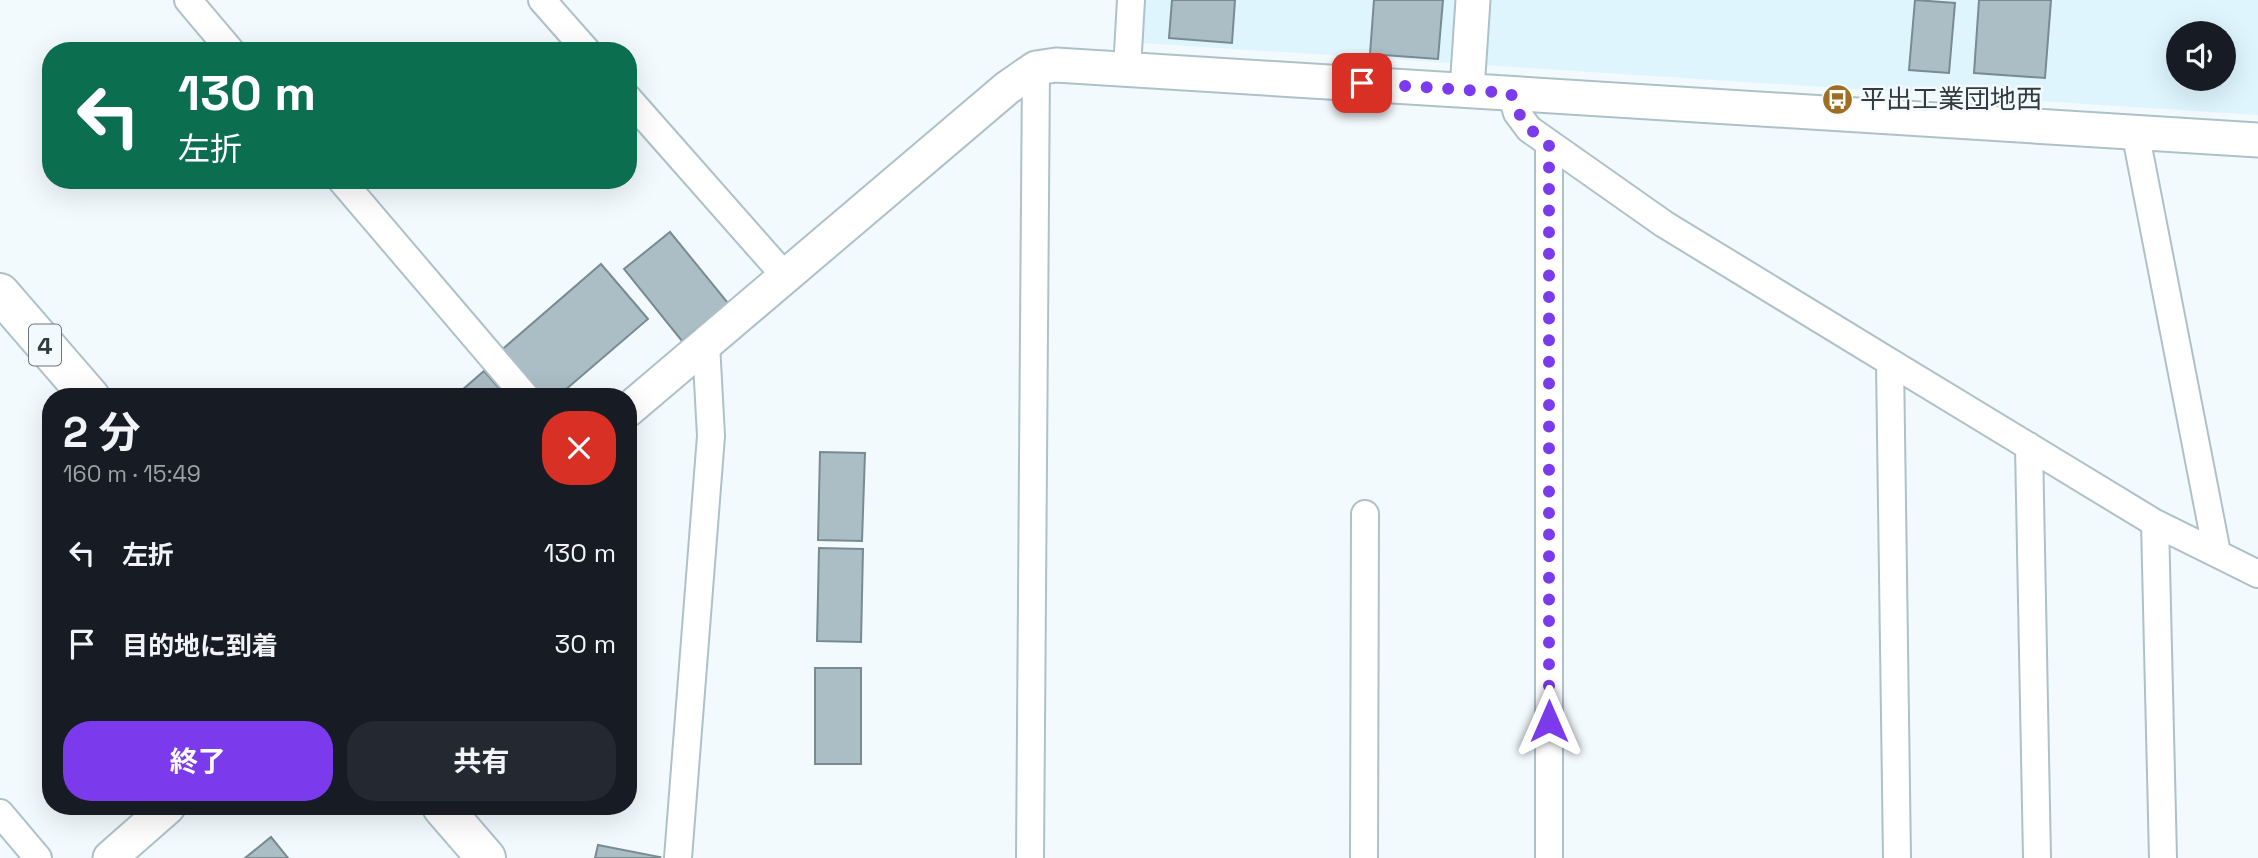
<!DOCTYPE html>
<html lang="ja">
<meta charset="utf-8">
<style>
body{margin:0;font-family:"Space Grotesk","Noto Sans JP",sans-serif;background:#242831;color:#f1f3f6;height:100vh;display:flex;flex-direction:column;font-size:26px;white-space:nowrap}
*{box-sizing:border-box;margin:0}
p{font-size:23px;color:#9ea1a6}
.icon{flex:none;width:38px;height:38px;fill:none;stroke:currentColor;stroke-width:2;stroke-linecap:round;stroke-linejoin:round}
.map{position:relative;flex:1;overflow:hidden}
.panel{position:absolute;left:42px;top:388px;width:595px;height:427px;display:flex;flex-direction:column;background:#171b24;border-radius:28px;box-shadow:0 7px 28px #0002}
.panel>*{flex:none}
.guide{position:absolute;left:42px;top:42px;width:595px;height:147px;border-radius:28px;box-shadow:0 7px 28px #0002;background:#0b6e4f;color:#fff;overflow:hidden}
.fabs{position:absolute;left:2166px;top:21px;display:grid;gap:14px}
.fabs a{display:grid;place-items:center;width:70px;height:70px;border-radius:50%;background:#171b24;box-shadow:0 7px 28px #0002;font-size:35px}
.pin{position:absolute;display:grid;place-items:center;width:60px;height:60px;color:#fff;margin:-30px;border-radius:14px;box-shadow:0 4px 10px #0006}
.me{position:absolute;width:77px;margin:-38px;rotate:0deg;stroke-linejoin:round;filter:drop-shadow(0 0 5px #0008)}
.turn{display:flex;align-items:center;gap:24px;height:147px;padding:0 21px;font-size:32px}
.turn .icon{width:91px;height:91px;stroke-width:2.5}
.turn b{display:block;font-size:49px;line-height:60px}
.round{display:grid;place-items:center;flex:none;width:74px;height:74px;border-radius:28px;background:#242831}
.headline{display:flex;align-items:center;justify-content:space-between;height:119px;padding:0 21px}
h1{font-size:42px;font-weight:700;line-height:52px}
.action{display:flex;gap:14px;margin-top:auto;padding:14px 21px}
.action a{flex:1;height:80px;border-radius:28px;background:#7c3aed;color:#fff;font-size:28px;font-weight:700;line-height:80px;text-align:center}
.action a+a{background:#242831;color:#f1f3f6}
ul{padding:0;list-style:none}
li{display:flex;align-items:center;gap:21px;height:91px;padding:0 21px}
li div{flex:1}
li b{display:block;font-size:26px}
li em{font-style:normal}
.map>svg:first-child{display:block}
.built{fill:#def5fe;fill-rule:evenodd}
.building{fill:#abbdc5;stroke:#798b92;stroke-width:2}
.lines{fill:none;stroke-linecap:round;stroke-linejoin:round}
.minor-casing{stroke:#aec1c9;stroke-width:30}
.tertiary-casing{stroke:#aec1c9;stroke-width:37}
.trunk-casing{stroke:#aec1c9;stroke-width:42}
.minor{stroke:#fff;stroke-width:26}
.tertiary{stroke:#fff;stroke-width:33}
.trunk{stroke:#fff;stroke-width:38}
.route{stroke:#7c3aed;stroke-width:12;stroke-dasharray:0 21.6}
.labels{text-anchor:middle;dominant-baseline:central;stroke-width:5;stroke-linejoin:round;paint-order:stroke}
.shield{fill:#f2fafd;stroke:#6d7478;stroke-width:2}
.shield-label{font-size:24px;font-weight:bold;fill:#343b3f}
.poi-label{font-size:26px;fill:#343b3f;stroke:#f2fafd;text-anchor:start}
</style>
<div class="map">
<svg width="2258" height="858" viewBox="0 0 2258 858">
<rect width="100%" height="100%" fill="#f2fafd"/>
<path class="built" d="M1144,0H2258V115L1140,43ZM2179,33H2224V79H2179Z"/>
<path class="building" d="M1172,0H1235L1232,43L1169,38Z
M1374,0H1443L1438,59L1370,54Z
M1915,0L1955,3L1949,73L1909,70Z
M1979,0H2051L2045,78L1974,73Z
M670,232L728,303L682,341L624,269Z
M601,264L648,319L557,397H535L498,353Z
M484,371L507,397H454Z
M820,452L865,453L862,541L818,540Z
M819,548L863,549L861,642L817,641Z
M815,668H861V764H815Z
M271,837L288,858H245Z
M598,845L660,857L659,858H595Z"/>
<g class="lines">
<defs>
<path id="minor" d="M188,0L231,51
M542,0L587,51
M1127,69L1131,0
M1511,93L1517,113L1529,129L1664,224L1890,362L2155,523L2258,574
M628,98L785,276
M2135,131L2217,553
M1549,145V858
M341,180L526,397
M1890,362L1897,858
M2029,446L2037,858
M2155,523L2163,858
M0,813L38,858
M678,858L711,436L706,344
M1030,858L1036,68
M1364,858L1365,514"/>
<path id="tertiary" d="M1467,90L1473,0
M628,410L1007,88L1036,68L1056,65L2258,140
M110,858L168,807"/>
<path id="trunk" d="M0,293L90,397
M442,807L486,858"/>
</defs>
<use href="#minor" class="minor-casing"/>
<use href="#tertiary" class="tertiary-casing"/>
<use href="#trunk" class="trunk-casing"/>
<use href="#minor" class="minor"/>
<use href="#tertiary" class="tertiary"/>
<use href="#trunk" class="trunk"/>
</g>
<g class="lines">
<path class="route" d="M1362,83L1511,93C1519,119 1527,128 1549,145V721"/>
</g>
<defs>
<symbol id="bus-disc" viewBox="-11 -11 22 22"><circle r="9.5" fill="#9e6e22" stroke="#f2fafd"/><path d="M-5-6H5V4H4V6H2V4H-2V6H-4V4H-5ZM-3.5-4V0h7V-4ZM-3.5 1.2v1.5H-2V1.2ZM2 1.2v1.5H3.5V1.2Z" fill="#fff"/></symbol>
</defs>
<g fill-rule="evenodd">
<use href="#bus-disc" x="1820" y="82" width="35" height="35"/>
</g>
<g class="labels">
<rect class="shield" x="29" y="324.5" width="32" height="41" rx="5"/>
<g class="shield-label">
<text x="45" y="345">4</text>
</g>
<g class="poi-label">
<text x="1860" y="99">平出工業団地西</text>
</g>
</g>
</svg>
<div class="fabs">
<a><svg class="icon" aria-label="sound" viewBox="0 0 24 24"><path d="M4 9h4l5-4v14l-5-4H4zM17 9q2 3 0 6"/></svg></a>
</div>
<div class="pin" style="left:1362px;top:83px;background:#d93025"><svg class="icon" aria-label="arrive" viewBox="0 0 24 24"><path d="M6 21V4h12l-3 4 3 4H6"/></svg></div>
<svg class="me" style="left:1549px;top:721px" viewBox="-20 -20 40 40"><path d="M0-17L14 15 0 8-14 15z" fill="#7c3aed" stroke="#fff" stroke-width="4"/></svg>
<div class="guide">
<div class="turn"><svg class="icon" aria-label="left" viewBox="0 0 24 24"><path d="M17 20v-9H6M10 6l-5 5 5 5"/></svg><div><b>130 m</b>左折</div></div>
</div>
<section class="panel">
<div class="headline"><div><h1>2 分</h1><p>160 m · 15:49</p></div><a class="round" style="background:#d93025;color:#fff"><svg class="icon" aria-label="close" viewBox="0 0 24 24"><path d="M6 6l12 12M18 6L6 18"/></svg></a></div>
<ul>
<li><svg class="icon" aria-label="left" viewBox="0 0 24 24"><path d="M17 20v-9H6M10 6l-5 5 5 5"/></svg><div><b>左折</b></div><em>130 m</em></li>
<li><svg class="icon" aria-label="arrive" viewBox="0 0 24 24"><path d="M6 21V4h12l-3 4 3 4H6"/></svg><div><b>目的地に到着</b></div><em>30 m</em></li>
</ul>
<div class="action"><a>終了</a><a>共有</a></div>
</section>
</div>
